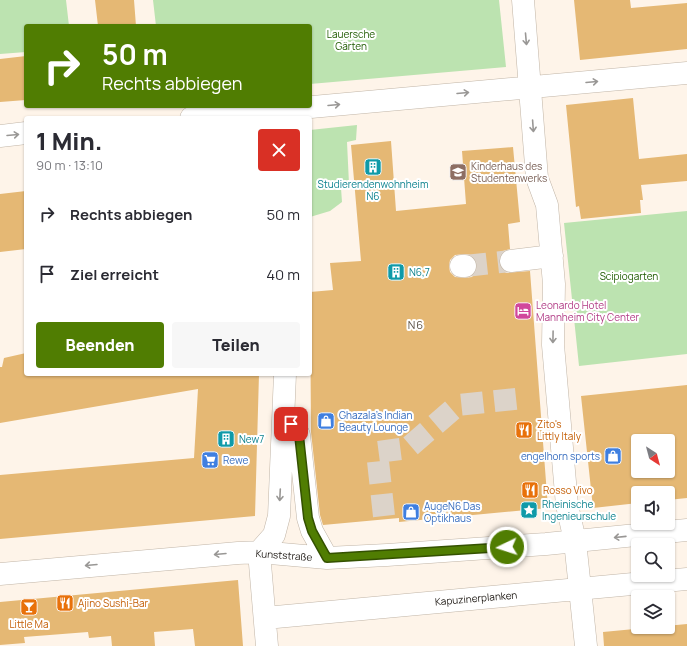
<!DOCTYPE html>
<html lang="de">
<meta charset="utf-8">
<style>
body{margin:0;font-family:Manrope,sans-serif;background:#f7f7f7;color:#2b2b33;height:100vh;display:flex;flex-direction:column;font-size:15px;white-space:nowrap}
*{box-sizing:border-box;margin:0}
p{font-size:13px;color:#7c7c81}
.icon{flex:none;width:22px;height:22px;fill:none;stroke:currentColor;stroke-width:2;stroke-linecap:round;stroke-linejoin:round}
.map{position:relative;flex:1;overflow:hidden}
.drawer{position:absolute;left:24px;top:116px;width:288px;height:260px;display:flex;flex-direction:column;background:#fff;border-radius:4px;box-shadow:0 1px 3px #0004}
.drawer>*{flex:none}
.banner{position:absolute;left:24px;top:24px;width:288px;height:84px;border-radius:4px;box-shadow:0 1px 3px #0004;background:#507d02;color:#fff;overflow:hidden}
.needle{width:26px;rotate:144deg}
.controls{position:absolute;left:631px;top:434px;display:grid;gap:8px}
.controls a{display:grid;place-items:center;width:44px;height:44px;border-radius:4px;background:#fff;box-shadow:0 1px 3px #0004;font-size:20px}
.pin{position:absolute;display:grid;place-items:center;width:34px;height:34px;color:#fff;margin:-17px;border-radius:8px;box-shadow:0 2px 6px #0006}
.me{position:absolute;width:44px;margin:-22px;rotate:266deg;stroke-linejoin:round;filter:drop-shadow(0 0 3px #0008)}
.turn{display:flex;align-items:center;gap:14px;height:84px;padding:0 12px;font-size:18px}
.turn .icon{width:52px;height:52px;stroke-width:2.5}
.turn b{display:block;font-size:28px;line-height:34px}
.round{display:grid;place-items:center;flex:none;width:42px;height:42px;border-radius:4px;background:#f7f7f7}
.overview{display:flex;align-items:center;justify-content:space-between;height:68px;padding:0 12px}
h1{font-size:24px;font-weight:800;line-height:30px}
.primary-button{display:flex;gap:8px;margin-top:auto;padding:8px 12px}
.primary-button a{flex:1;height:46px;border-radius:4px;background:#507d02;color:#fff;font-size:16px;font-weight:800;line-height:46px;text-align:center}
.primary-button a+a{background:#f7f7f7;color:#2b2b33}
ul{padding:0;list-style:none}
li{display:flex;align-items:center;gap:12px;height:60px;padding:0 12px}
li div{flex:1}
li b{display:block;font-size:15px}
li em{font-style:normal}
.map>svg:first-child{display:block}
.green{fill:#bce3b0}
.building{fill:#e5b874;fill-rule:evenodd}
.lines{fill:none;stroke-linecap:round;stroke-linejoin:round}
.minor-tunnel{stroke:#dcd3c9;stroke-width:22;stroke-dasharray:22 11;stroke-linecap:butt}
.minor-casing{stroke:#c1b5a7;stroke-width:23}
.minor{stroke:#fff;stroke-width:22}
.oneway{stroke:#999795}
.route-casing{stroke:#345101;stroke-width:10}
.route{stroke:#507d02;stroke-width:7}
.labels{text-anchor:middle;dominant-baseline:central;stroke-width:4;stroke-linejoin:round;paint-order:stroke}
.park-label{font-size:10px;fill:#1f5b00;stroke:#fff}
.education-label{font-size:10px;fill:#785e54;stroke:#fff;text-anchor:start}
.culture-label{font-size:10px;fill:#0d838f;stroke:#fff;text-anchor:start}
.hotel-label{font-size:10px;fill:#b23c85;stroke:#fff;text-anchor:start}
.shop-label{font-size:10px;fill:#366cbe;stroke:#fff;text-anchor:start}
.food-label{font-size:10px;fill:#c56008;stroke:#fff;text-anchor:start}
.street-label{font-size:10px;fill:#1d1813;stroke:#fff}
.neighbourhood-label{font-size:11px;letter-spacing:1px;fill:#5d5347;stroke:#fff}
</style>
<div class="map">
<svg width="687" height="646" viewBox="0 0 687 646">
<rect width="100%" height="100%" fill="#fef4e9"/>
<path class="green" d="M0,0H66L69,26H26V52L0,54Z
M153,0H499L506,67L310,84V26H156Z
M357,125L356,140L347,142L349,184L341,188L342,202L330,211L310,217V130Z
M687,211V354L579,366L564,223Z"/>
<path class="building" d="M95,0H134L136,26H98Z
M574,0H630L631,8L687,3V49L580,60Z
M26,56V100L0,102V59Z
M633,98L639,159L687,154V181L641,185L643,200H640L641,213L581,219L579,206L576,207L566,105Z
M391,141L396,211L466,204L462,151L513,147L520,222L508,224L510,249L503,251L499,256V262L501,268L506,273L530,271L548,508L399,522V518L323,525L320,515L311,432L310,292L333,290L330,263L361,261L351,145ZM465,254L471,255L476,259L477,266L476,272L472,277L465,278L455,277L450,272L449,266L450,260L455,255Z
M26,191V249L0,252V194Z
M26,353V374H259L255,516L0,539V475L194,458L198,389L0,423V367H2L4,358Z
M687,385V498L668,500V493H638V503L593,508L581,396ZM638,441H668V471H638Z
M238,580L243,646H195L193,629L154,632L155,646H112L111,636L89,638L88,632L24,637L25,643L0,645V602Z
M687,624V646H604L603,632Z"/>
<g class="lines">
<path class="minor-tunnel" d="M465,266L511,261
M384,516L377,452L408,448L458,405L524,398"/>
<defs>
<path id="minor" d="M523,0L537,178L547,205L554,284L553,345L567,505L575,541L586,646
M191,118L687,73
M0,136L26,133
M511,261L552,256
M461,266H465
M284,413L299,435L308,518L312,531L327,558
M0,574L238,553L259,552L327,558L387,555L546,544L687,530
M265,618L687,579
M267,646L259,552L274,535L279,516L285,374"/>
</defs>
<use href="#minor" class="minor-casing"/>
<use href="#minor" class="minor"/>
</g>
<defs><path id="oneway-shaft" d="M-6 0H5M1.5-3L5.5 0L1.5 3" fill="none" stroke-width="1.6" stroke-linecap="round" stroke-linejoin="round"/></defs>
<g class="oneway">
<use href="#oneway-shaft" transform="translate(526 39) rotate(85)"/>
<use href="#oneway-shaft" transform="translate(592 82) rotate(-5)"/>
<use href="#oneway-shaft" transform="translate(463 93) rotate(-5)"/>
<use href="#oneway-shaft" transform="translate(334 105) rotate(-5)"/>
<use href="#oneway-shaft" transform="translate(533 126) rotate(86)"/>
<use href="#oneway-shaft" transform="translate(13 135) rotate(-5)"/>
<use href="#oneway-shaft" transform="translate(553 337) rotate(91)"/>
<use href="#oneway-shaft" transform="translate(280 495) rotate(93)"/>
<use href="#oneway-shaft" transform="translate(620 537) rotate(174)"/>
<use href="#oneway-shaft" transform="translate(220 554) rotate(175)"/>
<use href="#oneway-shaft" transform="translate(91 565) rotate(175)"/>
</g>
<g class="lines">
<defs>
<path id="route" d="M291,424L299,435L308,518L312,531L327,558L507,547"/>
</defs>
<use href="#route" class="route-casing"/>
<use href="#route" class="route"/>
</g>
<defs>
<symbol id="building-square" viewBox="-11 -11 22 22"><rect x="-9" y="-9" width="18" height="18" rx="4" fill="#0f9aa8" stroke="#fff"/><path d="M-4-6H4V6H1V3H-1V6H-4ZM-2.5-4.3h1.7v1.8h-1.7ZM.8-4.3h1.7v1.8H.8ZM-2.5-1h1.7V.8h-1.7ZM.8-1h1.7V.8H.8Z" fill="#fff"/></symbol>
<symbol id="school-square" viewBox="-11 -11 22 22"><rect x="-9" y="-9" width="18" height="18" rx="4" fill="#8d6e63" stroke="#fff"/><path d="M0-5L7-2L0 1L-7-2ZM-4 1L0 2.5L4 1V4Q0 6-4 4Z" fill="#fff"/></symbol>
<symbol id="hotel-square" viewBox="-11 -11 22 22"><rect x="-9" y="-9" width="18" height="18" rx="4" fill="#d1479c" stroke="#fff"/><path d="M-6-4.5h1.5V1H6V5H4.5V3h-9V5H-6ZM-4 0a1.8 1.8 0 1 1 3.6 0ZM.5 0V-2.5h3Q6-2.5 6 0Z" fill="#fff"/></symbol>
<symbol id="shop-square" viewBox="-11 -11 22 22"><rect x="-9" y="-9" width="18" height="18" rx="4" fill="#3f7fe0" stroke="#fff"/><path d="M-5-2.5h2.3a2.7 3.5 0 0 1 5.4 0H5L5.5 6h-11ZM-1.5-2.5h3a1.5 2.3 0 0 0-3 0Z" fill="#fff"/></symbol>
<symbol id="restaurant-square" viewBox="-11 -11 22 22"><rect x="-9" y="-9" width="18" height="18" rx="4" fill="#e8710a" stroke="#fff"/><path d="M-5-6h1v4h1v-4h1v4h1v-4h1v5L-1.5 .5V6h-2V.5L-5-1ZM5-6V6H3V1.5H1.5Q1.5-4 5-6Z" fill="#fff"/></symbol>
<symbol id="supermarket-square" viewBox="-11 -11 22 22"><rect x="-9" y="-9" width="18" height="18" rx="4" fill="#3f7fe0" stroke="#fff"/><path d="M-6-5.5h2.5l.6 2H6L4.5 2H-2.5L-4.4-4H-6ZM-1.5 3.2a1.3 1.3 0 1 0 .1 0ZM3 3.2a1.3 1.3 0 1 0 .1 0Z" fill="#fff"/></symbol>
<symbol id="sight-square" viewBox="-11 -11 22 22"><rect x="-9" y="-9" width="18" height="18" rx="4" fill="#0f9aa8" stroke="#fff"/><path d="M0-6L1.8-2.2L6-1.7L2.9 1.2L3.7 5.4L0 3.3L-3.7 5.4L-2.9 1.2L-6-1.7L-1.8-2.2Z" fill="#fff"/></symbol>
<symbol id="bar-square" viewBox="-11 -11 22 22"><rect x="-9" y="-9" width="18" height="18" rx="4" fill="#e8710a" stroke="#fff"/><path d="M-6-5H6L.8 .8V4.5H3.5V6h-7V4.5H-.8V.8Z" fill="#fff"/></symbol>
</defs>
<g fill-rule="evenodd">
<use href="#building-square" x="363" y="157" width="20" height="20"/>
<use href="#school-square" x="448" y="162" width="20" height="20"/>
<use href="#building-square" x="386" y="262" width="20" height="20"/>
<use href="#hotel-square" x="513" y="301" width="20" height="20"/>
<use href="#shop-square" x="316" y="411" width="20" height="20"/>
<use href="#restaurant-square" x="514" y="420" width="20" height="20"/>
<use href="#building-square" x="216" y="429" width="20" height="20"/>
<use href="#shop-square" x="603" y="446" width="20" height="20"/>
<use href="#supermarket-square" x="200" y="450" width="20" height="20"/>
<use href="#restaurant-square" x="520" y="480" width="20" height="20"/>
<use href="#sight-square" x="519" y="500" width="20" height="20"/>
<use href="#shop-square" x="401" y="502" width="20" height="20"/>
<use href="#restaurant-square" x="55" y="593" width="20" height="20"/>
<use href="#bar-square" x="19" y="597" width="20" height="20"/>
</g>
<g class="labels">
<g class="park-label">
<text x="351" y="34">Lauersche<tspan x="351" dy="12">Gärten</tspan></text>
<text x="629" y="276">Scipiogarten</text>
</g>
<g class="education-label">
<text x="471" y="166">Kinderhaus des<tspan x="471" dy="12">Studentenwerks</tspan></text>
</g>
<g class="culture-label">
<text x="373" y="184" text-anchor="middle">Studierendenwohnheim<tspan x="373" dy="12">N6</tspan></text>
<text x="409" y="272">N6,7</text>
<text x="239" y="439">New7</text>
<text x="542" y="504">Rheinische<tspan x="542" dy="12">Ingenieurschule</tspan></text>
</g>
<g class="hotel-label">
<text x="536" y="305">Leonardo Hotel<tspan x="536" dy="12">Mannheim City Center</tspan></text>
</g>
<g class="shop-label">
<text x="339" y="415">Ghazala's Indian<tspan x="339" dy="12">Beauty Lounge</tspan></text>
<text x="600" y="456" text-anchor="end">engelhorn sports</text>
<text x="223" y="460">Rewe</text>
<text x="424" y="506">AugeN6 Das<tspan x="424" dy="12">Optikhaus</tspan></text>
</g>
<g class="food-label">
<text x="537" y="424">Zito's<tspan x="537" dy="12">Littly Italy</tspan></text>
<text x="543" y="490">Rosso Vivo</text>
<text x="78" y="603">Ajino Sushi-Bar</text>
<text x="29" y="624" text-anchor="middle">Little Ma</text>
</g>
<g class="street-label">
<text transform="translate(284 555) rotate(4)">Kunststraße</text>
<text transform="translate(476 598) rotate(-5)">Kapuzinerplanken</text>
</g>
<g class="neighbourhood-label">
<text x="416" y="324">N6</text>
</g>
</g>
</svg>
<div class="controls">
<a><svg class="needle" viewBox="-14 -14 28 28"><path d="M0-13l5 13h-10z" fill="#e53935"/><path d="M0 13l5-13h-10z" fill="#7c7c81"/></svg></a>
<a><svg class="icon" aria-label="sound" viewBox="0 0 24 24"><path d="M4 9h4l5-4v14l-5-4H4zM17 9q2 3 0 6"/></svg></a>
<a><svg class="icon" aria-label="search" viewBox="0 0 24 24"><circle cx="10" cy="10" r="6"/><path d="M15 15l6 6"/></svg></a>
<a><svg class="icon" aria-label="layers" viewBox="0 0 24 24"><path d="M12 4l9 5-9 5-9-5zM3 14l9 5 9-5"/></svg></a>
</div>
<div class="pin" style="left:291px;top:424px;background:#d93025"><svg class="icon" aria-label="arrive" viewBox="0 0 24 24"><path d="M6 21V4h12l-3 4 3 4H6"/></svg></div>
<svg class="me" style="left:507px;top:547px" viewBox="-20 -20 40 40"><circle r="17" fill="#507d02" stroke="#fff" stroke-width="3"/><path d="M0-11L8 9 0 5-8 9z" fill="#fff"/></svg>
<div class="banner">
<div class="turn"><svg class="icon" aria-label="right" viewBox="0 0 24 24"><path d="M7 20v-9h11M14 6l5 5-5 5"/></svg><div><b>50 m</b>Rechts abbiegen</div></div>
</div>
<section class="drawer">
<div class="overview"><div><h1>1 Min.</h1><p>90 m · 13:10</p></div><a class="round" style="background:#d93025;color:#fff"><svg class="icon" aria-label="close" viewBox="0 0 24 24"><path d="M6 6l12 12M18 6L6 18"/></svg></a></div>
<ul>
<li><svg class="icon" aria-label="right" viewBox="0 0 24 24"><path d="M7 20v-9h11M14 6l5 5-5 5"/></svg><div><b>Rechts abbiegen</b></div><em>50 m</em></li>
<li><svg class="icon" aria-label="arrive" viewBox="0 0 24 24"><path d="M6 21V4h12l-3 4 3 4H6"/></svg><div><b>Ziel erreicht</b></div><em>40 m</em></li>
</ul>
<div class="primary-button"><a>Beenden</a><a>Teilen</a></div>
</section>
</div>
